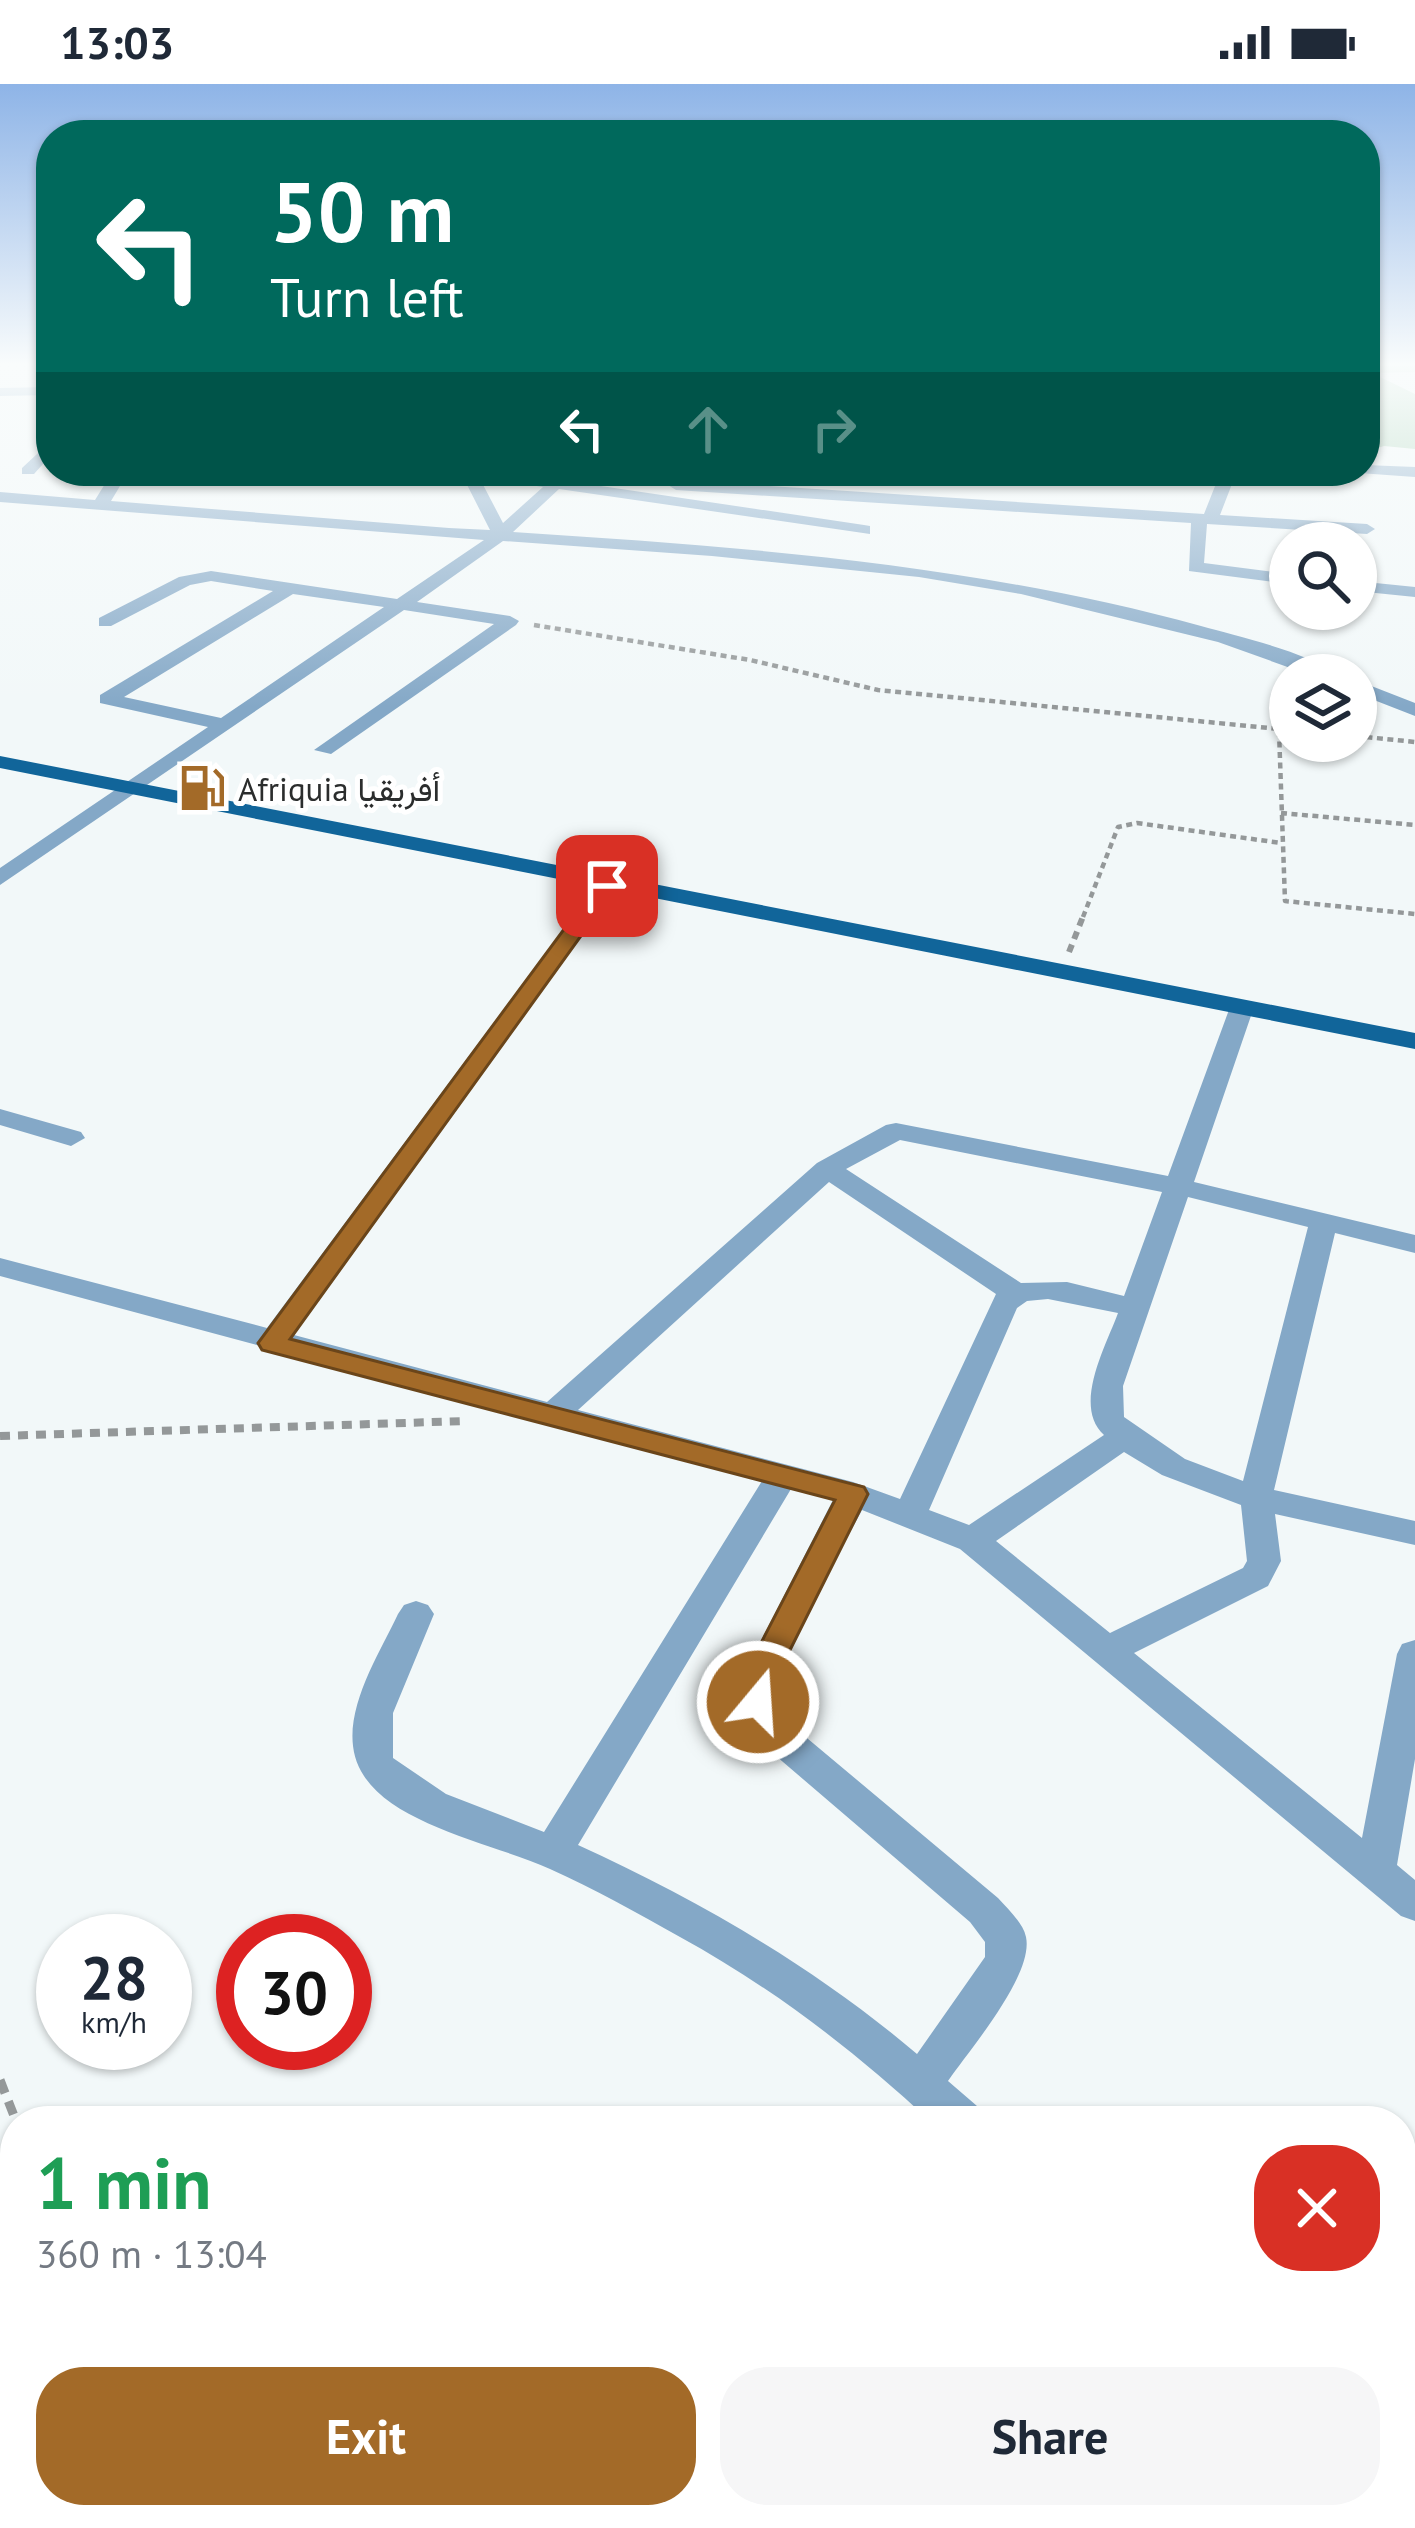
<!DOCTYPE html>
<meta charset="utf-8">
<style>
body{margin:0;font-family:"PT Sans",Vazirmatn,sans-serif;background:#f6f6f7;color:#1f2937;height:100vh;display:flex;flex-direction:column;font-size:45px;white-space:nowrap}
*{box-sizing:border-box;margin:0}
p{font-size:39px;color:#747a83}
.icon{flex:none;width:66px;height:66px;fill:none;stroke:currentColor;stroke-width:2;stroke-linecap:round;stroke-linejoin:round}
.map{position:relative;flex:1;overflow:hidden}
.panel{position:absolute;left:0px;top:2022px;width:1416px;height:423px;display:flex;flex-direction:column;background:#fff;border-radius:48px 48px 0 0;box-shadow:0 3px 9px #0004}
.panel>*{flex:none}
.hud{position:absolute;left:36px;top:36px;width:1344px;height:366px;border-radius:48px;box-shadow:0 3px 9px #0004;background:#00695c;color:#fff;overflow:hidden}
.tools{position:absolute;left:1269px;top:438px;display:grid;gap:24px}
.tools a{display:grid;place-items:center;width:108px;height:108px;border-radius:50%;background:#fff;box-shadow:0 3px 9px #0004;font-size:60px}
.speed{position:absolute;left:36px;top:1830px;display:flex;gap:24px;font-size:60px;font-weight:700;text-align:center}
.speed>*{display:grid;place-content:center;width:156px;height:156px;border-radius:50%;background:#fff;box-shadow:0 3px 9px #0004;line-height:1}
.speed small{font-size:30px;font-weight:400}
.speed .limit{border:18px solid #d22;background:#fff;color:#111}
.pin{position:absolute;display:grid;place-items:center;width:102px;height:102px;color:#fff;margin:-51px;border-radius:24px;box-shadow:0 6px 18px #0006}
.me{position:absolute;width:132px;margin:-66px;rotate:18deg;stroke-linejoin:round;filter:drop-shadow(0 0 9px #0008)}
.turn{display:flex;align-items:center;gap:42px;height:252px;padding:0 36px;font-size:54px}
.turn .icon{width:156px;height:156px;stroke-width:2.5}
.turn b{display:block;font-size:84px;line-height:102px}
.lanes{display:flex;align-items:center;height:114px;padding:0 36px;background:#0003;justify-content:center;gap:60px;direction:ltr}
.lanes .off{opacity:.35}
.round{display:grid;place-items:center;flex:none;width:126px;height:126px;border-radius:48px;background:#f6f6f7}
.headline{display:flex;align-items:center;justify-content:space-between;height:204px;padding:0 36px}
h1{font-size:72px;font-weight:700;line-height:90px;color:#1e9e55}
.action{display:flex;gap:24px;margin-top:auto;padding:24px 36px}
.action a{flex:1;height:138px;border-radius:48px;background:#a36a28;color:#fff;font-size:48px;font-weight:700;line-height:138px;text-align:center}
.action a+a{background:#f6f6f7;color:#1f2937}
.status{display:flex;justify-content:space-between;align-items:center;height:84px;padding:0 60px;background:#fff;direction:ltr}
.status svg{height:33px;fill:currentColor}
.map>svg:first-child{display:block}
.green{fill:#a6d1b3}
.lines{fill:none;stroke-linecap:round;stroke-linejoin:round}
.path-far3{stroke:#949899;stroke-width:4.5;stroke-dasharray:6 4.5;stroke-linecap:butt}
.path-far2{stroke:#949899;stroke-width:6;stroke-dasharray:8 6;stroke-linecap:butt}
.path-far1{stroke:#949899;stroke-width:8;stroke-dasharray:10 8;stroke-linecap:butt}
.path{stroke:#949899;stroke-width:9;stroke-dasharray:14 9;stroke-linecap:butt}
.minor{fill:#84a8c7;fill-rule:evenodd}
.major{fill:#11659a;fill-rule:evenodd}
.route{fill:#a36a28;stroke:#6a451a;stroke-width:3}
.labels{text-anchor:middle;dominant-baseline:central;stroke-width:10;stroke-linejoin:round;paint-order:stroke}
.far-poi-label{font-size:33px;fill:#2b2d2d;stroke:#fff;text-anchor:start}
</style>
<div class="status"><b>13:03</b><svg viewBox="0 0 49 12"><path d="M0 12V9h3v3zM5 12V6h3v6zM10 12V3h3v9zM15 12V0h3v12zM26 1h20v11H26zM47 4h2v5h-2z"/></svg></div>
<div class="map">
<svg width="1415" height="2444" viewBox="0 0 1415 2444">
<rect width="100%" height="100%" fill="#f2f8f9"/>
<path class="green" d="M1365,281H1415V288L1372,289L1415,310V365L1384,362L1365,368Z"/>
<g class="lines">
<path class="path-far3" d="M534,541L750,576L878,606L1290,646
M1279,647L1285,817L1415,830
M1356,652L1415,658
M1281,729L1415,741
M1083,833L1118,743L1137,739L1281,759"/>
<path class="path-far2" d="M1069,868L1084,830"/>
<path class="path-far1" d="M0,1352L465,1337"/>
<path class="path" d="M0,1996L16,2037
M150,2430L154,2444
M442,2444L446,2430"/>
<path class="minor" d="M51,303V311L0,312V304Z
M51,357V371L34,390H22V384Z
M1365,381L1415,383V393L1359,389Z
M113,387H129L111,417L449,444L490,446L460,387H500L864,441L870,442V450L559,405L513,448C745,463 975,480 1201,542C1237,552 1310,569 1338,591H1310L1218,558L1021,510L919,493L712,472L503,457L417,518L510,532L519,537L516,541L331,670L314,666L494,540L404,526L0,801V784L208,643L100,619V611L273,507L211,497L190,501L111,542H99V534L179,493L211,487L397,515L484,456L0,418V408L95,416ZM479,393L543,403L503,439ZM293,510L384,523L221,634L124,613Z
M897,387H921L913,392Z
M1016,387H1096L1098,390L1090,395L1024,392Z
M1221,387H1237L1220,431L1367,440L1375,445L1367,450L1207,440L1204,479L1290,490V500L1189,487L1191,439L676,406L668,401L676,396L1204,430Z
M1356,497L1415,503V513L1356,507Z
M1356,596L1415,619V632L1356,609Z
M607,795L618,802L294,1251L547,1318L817,1079L886,1041L896,1039L1168,1092L1230,923L1233,918H1251L1254,923L1194,1098L1415,1151V1169L1335,1149L1274,1406L1415,1437V1461L1275,1430L1281,1477L1268,1502L1134,1569L1362,1754L1397,1570L1402,1560L1415,1556V1675L1397,1781L1415,1796V1837L1401,1832L960,1465L862,1426C838,1473 764,1587 783,1634L998,1814C1008,1825 1023,1839 1026,1853C1034,1891 970,1965 948,1997L977,2022L983,2037H930C854,1966 771,1903 680,1853C637,1829 595,1805 550,1785C498,1761 396,1742 364,1692C331,1643 377,1575 398,1530L404,1521L416,1517L428,1521L434,1530L393,1629V1674L446,1710L544,1748L762,1397L0,1192V1174L267,1244L599,797ZM900,1056L1162,1108L1124,1212L1067,1198L1021,1199L846,1085ZM829,1098L996,1210L900,1415L853,1398L578,1326ZM1188,1113L1308,1143L1243,1397L1185,1375L1124,1333L1123,1302ZM1048,1215L1118,1229C1106,1262 1072,1322 1104,1351L969,1441L929,1426L1017,1224L1027,1217ZM1124,1368L1162,1391L1241,1421L1247,1477L1243,1484L1110,1549L996,1457ZM791,1405L833,1416L745,1588L740,1618L755,1654L970,1838L985,1858V1873L917,1970C816,1884 699,1816 578,1761Z
M0,1025L81,1048L85,1054L71,1062L0,1041Z
M1415,2064V2115L1401,2121V2070Z
M974,2430H1038L1033,2444H968Z
M1192,2430H1242L1247,2444H1195Z"/>
<path class="major" d="M0,672L1415,949V965L0,684Z"/>
</g>
<linearGradient id="sky" x2="0" y2="1"><stop stop-color="#8eb4e7"/><stop offset="0.45" stop-color="#f9fcfc"/><stop offset="1" stop-color="#f9fcfc" stop-opacity="0"/></linearGradient>
<rect width="1415" height="623" fill="url(#sky)"/>
<path class="route" d="M599,798L617,802L290,1255L864,1403L868,1410L779,1588L770,1628H746L741,1618L746,1588L835,1416L262,1266L258,1259Z"/>
<defs>
<symbol id="fuel-bare" viewBox="-9 -9 18 18"><path d="M-5.5-6h7V0h2V4h1.3V-2.5L3-4.5l.8-.8L6-3V5H2.5V1h-1V6h-7ZM-4.2-4.7v3.2H.2V-4.7Z" fill="#a36a28" stroke="#fff" stroke-width="2.5" paint-order="stroke"/></symbol>
</defs>
<g fill-rule="evenodd">
<use href="#fuel-bare" x="169" y="671" width="66" height="66"/>
</g>
<g class="labels">
<g class="far-poi-label">
<text x="238" y="704">Afriquia أفريقيا</text>
</g>
</g>
</svg>
<div class="tools">
<a><svg class="icon" aria-label="search" viewBox="0 0 24 24"><circle cx="10" cy="10" r="6"/><path d="M15 15l6 6"/></svg></a>
<a><svg class="icon" aria-label="layers" viewBox="0 0 24 24"><path d="M12 4l9 5-9 5-9-5zM3 14l9 5 9-5"/></svg></a>
</div>
<div class="speed"><div>28<small>km/h</small></div><div class="limit">30</div></div>
<div class="pin" style="left:607px;top:802px;background:#d93025"><svg class="icon" aria-label="arrive" viewBox="0 0 24 24"><path d="M6 21V4h12l-3 4 3 4H6"/></svg></div>
<svg class="me" style="left:758px;top:1618px" viewBox="-20 -20 40 40"><circle r="17" fill="#a36a28" stroke="#fff" stroke-width="3"/><path d="M0-11L8 9 0 5-8 9z" fill="#fff"/></svg>
<div class="hud">
<div class="turn"><svg class="icon" aria-label="left" viewBox="0 0 24 24"><path d="M17 20v-9H6M10 6l-5 5 5 5"/></svg><div><b>50 m</b>Turn left</div></div>
<div class="lanes"><svg class="icon" aria-label="left" viewBox="0 0 24 24"><path d="M17 20v-9H6M10 6l-5 5 5 5"/></svg><svg class="icon off" aria-label="ahead" viewBox="0 0 24 24"><path d="M12 20V5M6 11l6-6 6 6"/></svg><svg class="icon off" aria-label="right" viewBox="0 0 24 24"><path d="M7 20v-9h11M14 6l5 5-5 5"/></svg></div>
</div>
<section class="panel">
<div class="headline"><div><h1>1 min</h1><p>360 m · 13:04</p></div><a class="round" style="background:#d93025;color:#fff"><svg class="icon" aria-label="close" viewBox="0 0 24 24"><path d="M6 6l12 12M18 6L6 18"/></svg></a></div>
<div class="action"><a>Exit</a><a>Share</a></div>
</section>
</div>
